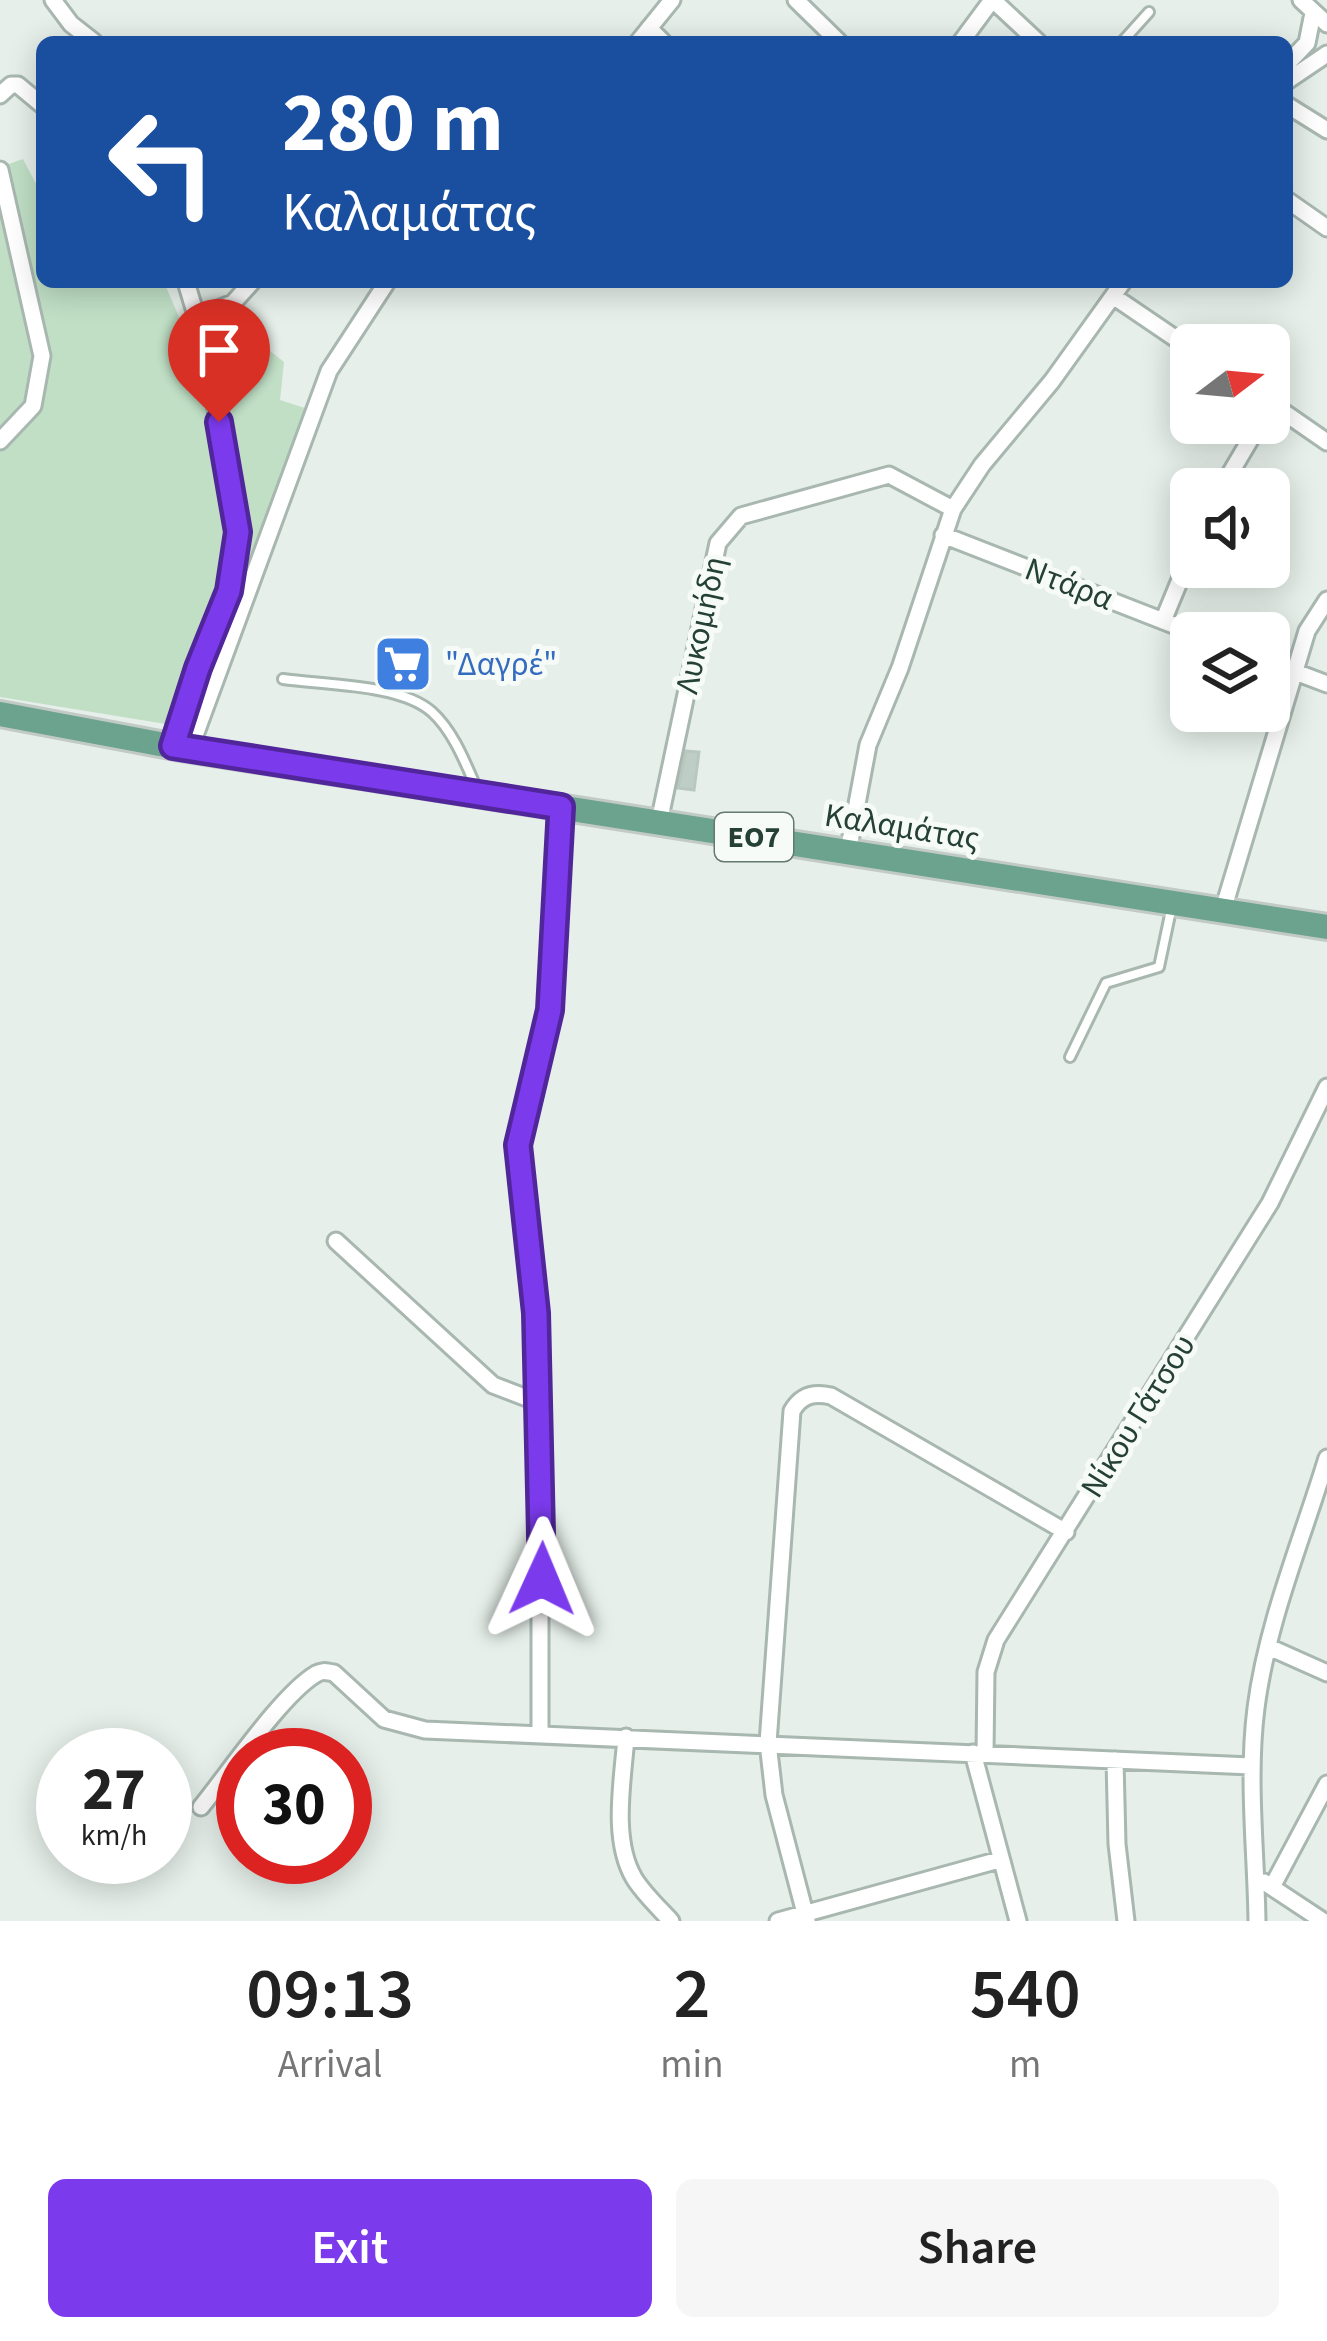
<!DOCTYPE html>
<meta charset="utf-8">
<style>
body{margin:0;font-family:"Source Sans 3",sans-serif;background:#f6f6f6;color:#222;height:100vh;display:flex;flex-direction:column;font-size:45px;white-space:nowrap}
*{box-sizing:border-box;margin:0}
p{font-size:39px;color:#767676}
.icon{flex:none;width:66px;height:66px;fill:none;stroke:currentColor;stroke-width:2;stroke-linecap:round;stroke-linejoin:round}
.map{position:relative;height:1921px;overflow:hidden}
.sheet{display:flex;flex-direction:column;background:#fff;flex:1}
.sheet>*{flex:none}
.banner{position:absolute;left:36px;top:36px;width:1257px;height:252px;border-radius:18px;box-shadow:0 6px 30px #0003;background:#1a4fa0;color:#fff;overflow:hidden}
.needle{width:78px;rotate:74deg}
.buttons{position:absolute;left:1170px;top:324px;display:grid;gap:24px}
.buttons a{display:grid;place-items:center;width:120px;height:120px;border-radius:18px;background:#fff;box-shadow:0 6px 30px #0003;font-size:60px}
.speed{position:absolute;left:36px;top:1728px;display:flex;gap:24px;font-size:60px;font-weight:700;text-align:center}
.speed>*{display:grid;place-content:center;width:156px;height:156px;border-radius:50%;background:#fff;box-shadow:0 6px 30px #0003;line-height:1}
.speed small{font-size:30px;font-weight:400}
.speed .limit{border:18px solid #d22;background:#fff;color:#111}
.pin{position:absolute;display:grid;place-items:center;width:102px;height:102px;color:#fff;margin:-123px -51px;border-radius:50% 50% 50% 0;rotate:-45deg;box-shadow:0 0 12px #0007}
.pin .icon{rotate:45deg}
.me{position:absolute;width:132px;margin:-66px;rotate:1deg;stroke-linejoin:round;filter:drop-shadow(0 0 9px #0008)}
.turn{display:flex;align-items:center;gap:42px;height:252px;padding:0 48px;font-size:54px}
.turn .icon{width:156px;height:156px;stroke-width:2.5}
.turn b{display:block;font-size:84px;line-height:102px}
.eta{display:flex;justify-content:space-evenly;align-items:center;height:204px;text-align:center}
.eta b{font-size:72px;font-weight:600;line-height:84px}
.action{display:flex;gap:24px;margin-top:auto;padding:24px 48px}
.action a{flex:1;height:138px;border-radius:18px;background:#7c3aed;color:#fff;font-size:48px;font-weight:600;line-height:138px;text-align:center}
.action a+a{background:#f6f6f6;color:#222}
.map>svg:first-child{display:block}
.green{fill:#c0dfc5}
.building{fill:#becdc5;stroke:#b8c8c0;stroke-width:3}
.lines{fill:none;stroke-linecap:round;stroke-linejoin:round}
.service-casing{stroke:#a8b7b0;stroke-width:14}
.minor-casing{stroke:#a8b7b0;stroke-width:21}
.primary-casing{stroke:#c2cac7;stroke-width:30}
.service{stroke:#fff;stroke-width:8}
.minor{stroke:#fff;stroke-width:15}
.primary{stroke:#6ca38e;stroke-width:24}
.route-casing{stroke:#51269a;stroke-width:30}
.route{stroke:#7c3aed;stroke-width:21}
.labels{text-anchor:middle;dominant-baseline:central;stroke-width:10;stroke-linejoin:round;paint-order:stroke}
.shield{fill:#f7fbf8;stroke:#647970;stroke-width:3}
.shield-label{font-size:30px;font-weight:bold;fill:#254136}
.street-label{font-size:33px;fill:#254136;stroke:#f7fbf8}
.shop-label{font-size:33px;fill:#366cbe;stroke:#f7fbf8;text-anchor:start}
</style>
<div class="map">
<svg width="1327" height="1921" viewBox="0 0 1327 1921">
<rect width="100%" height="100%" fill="#e6efea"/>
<path class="green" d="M23,159L42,195V282H164L182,324L212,330L231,320L284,362L280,400L311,410L204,693L177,699L166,724L0,697V167Z"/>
<path class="building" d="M686,751L699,752L694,790L678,788Z"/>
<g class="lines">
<defs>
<path id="service" d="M1122,42L1149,12
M283,679C325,685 401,684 432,712C453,731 465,762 476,787
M1070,1057L1106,983L1159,967L1171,910"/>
<path id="minor" d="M53,0L71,24L94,42
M796,0L839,42
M993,0L1038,42
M1301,0L1327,24
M649,28L663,42
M638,42L672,0
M961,42L992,0
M1287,64L1307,43L1313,13
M1287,81L1327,54
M0,95L11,85H18L42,105
M1287,105L1327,130
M0,170L42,356L33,406L0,441
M1287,200L1327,228
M1113,296L1191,349
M198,317L233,303L252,282
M1269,402L1327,442
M1221,489L1260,423
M943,535L1194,633
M1163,621L1191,553
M1269,662L1327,684
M173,746L198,667L229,591L238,532L203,338L186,282
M190,749L329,371L387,282
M659,822L718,543L741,516L889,475L953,509
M848,852L868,745L900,668L953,509L982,465L1052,381L1123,282
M1223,910L1307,631L1327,600
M336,1241L493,1385L540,1403
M1269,1647L1327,1673
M540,1732V1403L534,1283L518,1145L550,1010L561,807
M626,1737C623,1779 611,1839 634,1878C643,1893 659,1908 671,1921
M973,1753L1018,1921
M985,1754L986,1672L996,1640L1270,1203L1327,1087
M1115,1760L1117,1844L1126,1921
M201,1807C228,1774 282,1694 316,1674C324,1670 326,1672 334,1673L384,1719L425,1730L1251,1766
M1264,1882L1323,1921
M1272,1887L1327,1784
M778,1921L999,1860
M807,1921L774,1795L768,1743L792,1411C801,1395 814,1392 831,1396L1066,1532
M1257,1921C1256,1850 1247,1779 1256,1708C1267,1622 1302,1540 1327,1458"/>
<path id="primary" d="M0,714L181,748L1327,927"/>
</defs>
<use href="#service" class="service-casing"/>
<use href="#minor" class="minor-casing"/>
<use href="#primary" class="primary-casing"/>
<use href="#service" class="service"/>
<use href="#minor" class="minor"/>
<use href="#primary" class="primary"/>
</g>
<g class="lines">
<defs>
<path id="route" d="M219,422L238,532L229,591L198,668L173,746L561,807L550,1010L518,1145L536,1313L542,1579"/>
</defs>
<use href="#route" class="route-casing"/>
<use href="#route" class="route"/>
</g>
<defs>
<symbol id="supermarket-square" viewBox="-11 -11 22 22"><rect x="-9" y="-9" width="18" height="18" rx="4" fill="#3f7fe0" stroke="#f7fbf8"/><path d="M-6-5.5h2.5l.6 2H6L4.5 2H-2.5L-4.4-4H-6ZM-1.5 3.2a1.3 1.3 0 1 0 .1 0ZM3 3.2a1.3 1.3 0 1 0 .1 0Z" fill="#fff"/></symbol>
</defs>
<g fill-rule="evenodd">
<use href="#supermarket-square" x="370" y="631" width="66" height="66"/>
</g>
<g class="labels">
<rect class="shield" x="715" y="813" width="78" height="48" rx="9"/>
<g class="shield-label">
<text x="754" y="837">ΕΟ7</text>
</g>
<g class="street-label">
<text transform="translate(1069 584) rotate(21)">Ντάρα</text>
<text transform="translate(701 625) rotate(-78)">Λυκομήδη</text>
<text transform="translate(902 827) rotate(9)">Καλαμάτας</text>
<text transform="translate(1138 1416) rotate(-58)">Νίκου Γάτσου</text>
</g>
<g class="shop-label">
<text x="445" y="664">"Δαγρέ"</text>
</g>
</g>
</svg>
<div class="buttons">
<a><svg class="needle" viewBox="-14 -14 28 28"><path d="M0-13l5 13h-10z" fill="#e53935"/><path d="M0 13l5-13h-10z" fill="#767676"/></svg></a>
<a><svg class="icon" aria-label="sound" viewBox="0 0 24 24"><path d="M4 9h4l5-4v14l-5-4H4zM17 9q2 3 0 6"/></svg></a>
<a><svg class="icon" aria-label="layers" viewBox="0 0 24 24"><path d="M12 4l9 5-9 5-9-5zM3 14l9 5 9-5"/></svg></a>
</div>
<div class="speed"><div>27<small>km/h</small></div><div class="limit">30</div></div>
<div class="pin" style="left:219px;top:422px;background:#d93025"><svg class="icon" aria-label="arrive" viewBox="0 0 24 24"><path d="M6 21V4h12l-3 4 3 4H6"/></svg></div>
<svg class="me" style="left:542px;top:1579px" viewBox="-20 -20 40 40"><path d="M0-17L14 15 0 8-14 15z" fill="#7c3aed" stroke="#fff" stroke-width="4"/></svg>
<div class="banner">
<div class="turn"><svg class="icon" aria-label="left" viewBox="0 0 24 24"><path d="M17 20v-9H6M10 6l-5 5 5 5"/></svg><div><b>280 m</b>Καλαμάτας</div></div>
</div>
</div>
<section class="sheet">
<div class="eta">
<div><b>09:13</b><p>Arrival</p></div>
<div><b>2</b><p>min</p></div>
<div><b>540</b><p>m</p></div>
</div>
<div class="action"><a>Exit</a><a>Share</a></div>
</section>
